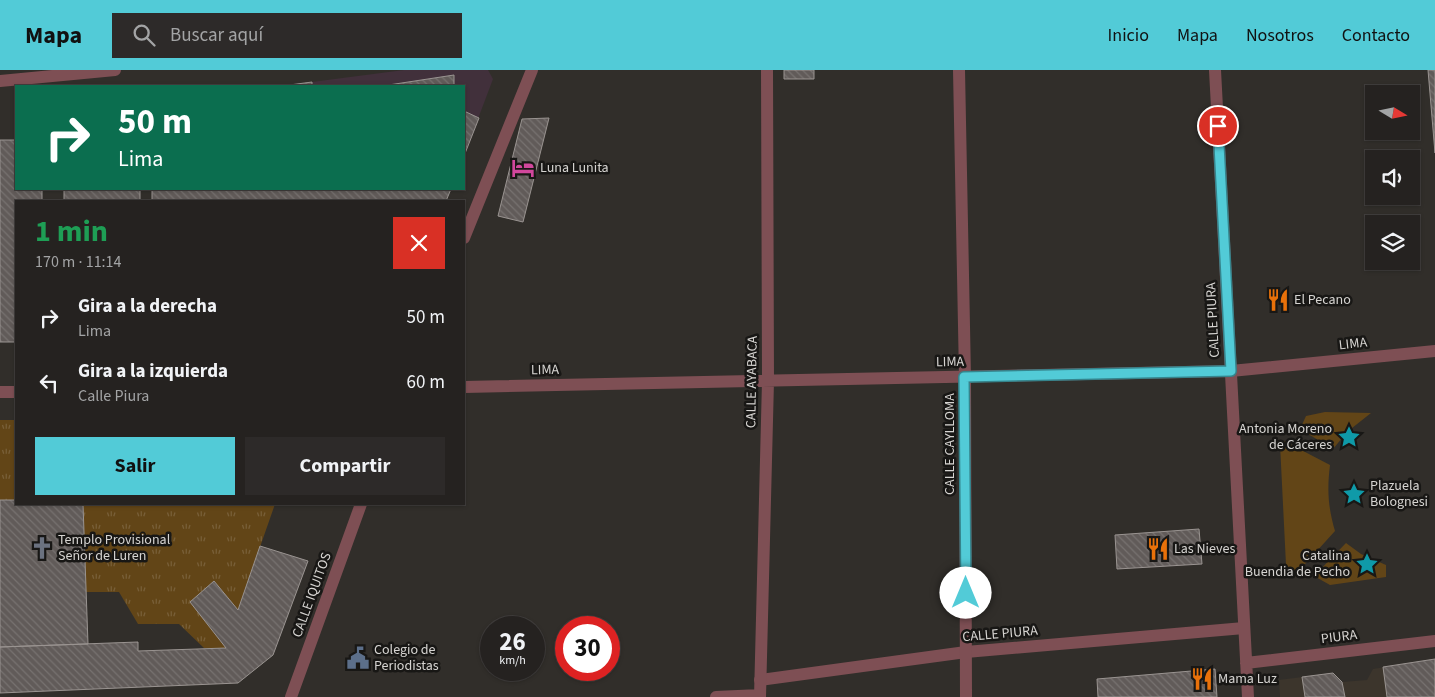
<!DOCTYPE html>
<html lang="es">
<meta charset="utf-8">
<style>
body{margin:0;font-family:"Source Sans 3",sans-serif;background:#2d2a29;color:#f1f3f6;height:100vh;display:flex;flex-direction:column;font-size:19px;white-space:nowrap}
*{box-sizing:border-box;margin:0}
p{font-size:16px;color:#a3a4a5}
.icon{flex:none;width:28px;height:28px;fill:none;stroke:currentColor;stroke-width:2;stroke-linecap:round;stroke-linejoin:round}
.map{position:relative;flex:1;overflow:hidden}
.side{position:absolute;left:15px;top:130px;width:450px;height:305px;display:flex;flex-direction:column;background:#252220;border-radius:0px;box-shadow:0 1px 4px #0004,0 0 0 1px #423f3e}
.side>*{flex:none}
.top-card{position:absolute;left:15px;top:15px;width:450px;height:105px;border-radius:0px;box-shadow:0 1px 4px #0004,0 0 0 1px #423f3e;background:#0b6e4f;color:#fff;overflow:hidden}
.needle{width:32px;rotate:100deg}
.tools{position:absolute;left:1365px;top:15px;display:grid;gap:10px}
.tools a{display:grid;place-items:center;width:55px;height:55px;border-radius:0px;background:#252220;box-shadow:0 1px 4px #0004,0 0 0 1px #423f3e;font-size:25px}
.speed{position:absolute;left:480px;top:546px;display:flex;gap:10px;font-size:25px;font-weight:700;text-align:center}
.speed>*{display:grid;place-content:center;width:65px;height:65px;border-radius:50%;background:#252220;box-shadow:0 1px 4px #0004,0 0 0 1px #423f3e;line-height:1}
.speed small{font-size:12px;font-weight:400}
.speed .limit{border:8px solid #d22;background:#fff;color:#111}
.pin{position:absolute;display:grid;place-items:center;width:42px;height:42px;color:#fff;margin:-21px;border:2px solid #fff;border-radius:50%;box-shadow:0 1px 5px #0007}
.me{position:absolute;width:55px;margin:-28px;rotate:0deg;stroke-linejoin:round;filter:drop-shadow(0 0 4px #0008)}
.turn{display:flex;align-items:center;gap:18px;height:105px;padding:0 20px;font-size:22px}
.turn .icon{width:65px;height:65px;stroke-width:2.5}
.turn b{display:block;font-size:35px;line-height:42px}
.round{display:grid;place-items:center;flex:none;width:52px;height:52px;border-radius:0px;background:#2d2a29}
.overview{display:flex;align-items:center;justify-content:space-between;height:85px;padding:0 20px}
h1{font-size:30px;font-weight:700;line-height:38px;color:#1e9e55}
.cta{display:flex;gap:10px;margin-top:auto;padding:10px 20px}
.cta a{flex:1;height:58px;border-radius:0px;background:#52cbd7;color:#111;font-size:20px;font-weight:700;line-height:58px;text-align:center}
.cta a+a{background:#2d2a29;color:#f1f3f6}
ul{padding:0;list-style:none}
li{display:flex;align-items:center;gap:15px;height:65px;padding:0 20px}
li div{flex:1}
li b{display:block;font-size:19px}
li em{font-style:normal}
header{display:flex;align-items:center;gap:30px;box-sizing:border-box;height:70px;padding:0 25px;background:#52cbd7;color:#111}
header strong{font-size:24px}
nav{display:flex;gap:28px;margin-inline-start:auto;font-size:18px}
.search{width:350px;height:45px;background:#2d2a29;display:flex;align-items:center;gap:12px;box-sizing:border-box;padding:0 18px;border-radius:0px;color:#a3a4a5;font-size:19px}
.map>svg:first-child{display:block}
.built{fill:#3c352c}
.medical{fill:#41303b}
.grass{fill:#624517}
.park{fill:url(#park-tufts)}
.building{fill:url(#building-back-hatch);stroke:#9a9491}
.lines{fill:none;stroke-linecap:round;stroke-linejoin:round}
.pedestrian{stroke:#7e4f54;stroke-width:12}
.minor{stroke:#7e4f54;stroke-width:12}
.route-casing{stroke:#35848c;stroke-width:12}
.route{stroke:#52cbd7;stroke-width:9}
.labels{text-anchor:middle;dominant-baseline:central;stroke-width:5;stroke-linejoin:round;paint-order:stroke}
.poi-label{font-size:14px;fill:#d6d4d1;stroke:#181715;text-anchor:start}
.street-label{font-size:14px;fill:#d6d4d1;stroke:#181715}
</style>
<header>
<strong>Mapa</strong>
<div class="search"><svg class="icon" aria-label="search" viewBox="0 0 24 24"><circle cx="10" cy="10" r="6"/><path d="M15 15l6 6"/></svg>Buscar aquí</div>
<nav><a>Inicio</a><a>Mapa</a><a>Nosotros</a><a>Contacto</a></nav>
</header>
<div class="map">
<svg width="1435" height="627" viewBox="0 0 1435 627">
<defs>
<pattern id="park-tufts" width="24" height="20" patternUnits="userSpaceOnUse" patternTransform="scale(1.25)"><rect width="24" height="20" fill="#624517"/><path d="M3 7l-1-3M5 7V3M7 7l1-3M15 17l-1-3M17 17v-4M19 17l1-3" fill="none" stroke="#785f38"/></pattern>
<pattern id="building-back-hatch" width="6" height="6" patternUnits="userSpaceOnUse" patternTransform="scale(1.25)"><rect width="6" height="6" fill="#615b59"/><path d="M-1 5l2 2M0 0l6 6M5-1l2 2" fill="none" stroke="#777270"/></pattern>
</defs>
<rect width="100%" height="100%" fill="#312e2a"/>
<path class="built" d="M1435,589V627H1280L1279,610L1333,603L1342,612L1367,610L1373,599Z"/>
<path class="medical" d="M404,0H488L493,9L464,86V16H281Z"/>
<path class="grass" d="M1325,342L1371,343L1347,362L1333,379L1300,359L1306,346Z
M1284,371L1330,395C1327,420 1328,437 1335,461L1296,504L1286,495L1280,374Z
M1346,473L1361,484L1386,495V507L1330,515L1314,506Z"/>
<path class="park" d="M0,350H16V430H0Z
M83,434H275L238,540L214,511L191,532L226,578H204L179,554H138L119,522H86Z"/>
<path class="building" d="M784,0H814V9H784Z
M1428,0H1435V83Z
M454,5V16H382Z
M312,12V16H282Z
M464,41L479,48L464,86Z
M549,48L523,152L498,146L522,49Z
M0,70H16V119H42V131H16V272H0Z
M64,119H140V131H64Z
M152,119H451L446,131H152Z
M0,430H16V434H83L88,574L0,577Z
M1199,459L1202,494L1117,499L1115,465Z
M260,476L308,491L273,585L238,613L0,623V577L138,572V581L226,578L190,532L214,511L238,540Z
M1435,589V627H1387L1383,597Z
M1215,599L1217,627H1098L1097,609Z
M1333,603L1342,612L1345,627H1305L1302,607Z"/>
<g class="lines">
<path class="pedestrian" d="M760,610L966,582L1244,558"/>
<path class="minor" d="M959,0L965,307L966,627
M1215,0L1248,627
M0,11L115,0
M464,168L532,0
M464,317L1231,301L1435,281
M0,322H16
M1246,593L1435,571
M291,627L361,434
M716,627L760,625
M760,627L768,311L767,0"/>
</g>
<g class="lines">
<defs>
<path id="route" d="M966,523L964,307L1231,301L1218,56"/>
</defs>
<use href="#route" class="route-casing"/>
<use href="#route" class="route"/>
</g>
<defs>
<symbol id="hotel-bare" viewBox="-9 -9 18 18"><path d="M-6-4.5h1.5V1H6V5H4.5V3h-9V5H-6ZM-4 0a1.8 1.8 0 1 1 3.6 0ZM.5 0V-2.5h3Q6-2.5 6 0Z" fill="#d1479c" stroke="#181715" stroke-width="2.5" paint-order="stroke"/></symbol>
<symbol id="restaurant-bare" viewBox="-9 -9 18 18"><path d="M-5-6h1v4h1v-4h1v4h1v-4h1v5L-1.5 .5V6h-2V.5L-5-1ZM5-6V6H3V1.5H1.5Q1.5-4 5-6Z" fill="#e8710a" stroke="#181715" stroke-width="2.5" paint-order="stroke"/></symbol>
<symbol id="sight-bare" viewBox="-9 -9 18 18"><path d="M0-6L1.8-2.2L6-1.7L2.9 1.2L3.7 5.4L0 3.3L-3.7 5.4L-2.9 1.2L-6-1.7L-1.8-2.2Z" fill="#0f9aa8" stroke="#181715" stroke-width="2.5" paint-order="stroke"/></symbol>
<symbol id="church-bare" viewBox="-9 -9 18 18"><path d="M-1.2-6h2.4v3.5h3.3v2.4h-3.3V6h-2.4V-.1h-3.3v-2.4h3.3Z" fill="#6b7280" stroke="#181715" stroke-width="2.5" paint-order="stroke"/></symbol>
<symbol id="civic-bare" viewBox="-9 -9 18 18"><path d="M-.6-6.5H3V-4.5H.6V-3L4-1V1h2V6H-6V1h2V-1L-.6-3ZM-1.2 2.5V6h2.4V2.5Z" fill="#5c6f8a" stroke="#181715" stroke-width="2.5" paint-order="stroke"/></symbol>
</defs>
<g fill-rule="evenodd">
<use href="#hotel-bare" x="507" y="82" width="32" height="32"/>
<use href="#restaurant-bare" x="1262" y="214" width="32" height="32"/>
<use href="#sight-bare" x="1333" y="351" width="32" height="32"/>
<use href="#sight-bare" x="1338" y="408" width="32" height="32"/>
<use href="#church-bare" x="26" y="462" width="32" height="32"/>
<use href="#restaurant-bare" x="1142" y="463" width="32" height="32"/>
<use href="#sight-bare" x="1351" y="478" width="32" height="32"/>
<use href="#civic-bare" x="342" y="572" width="32" height="32"/>
<use href="#restaurant-bare" x="1186" y="593" width="32" height="32"/>
</g>
<g class="labels">
<g class="poi-label">
<text x="540" y="98">Luna Lunita</text>
<text x="1294" y="230">El Pecano</text>
<text x="1332" y="359" text-anchor="end">Antonia Moreno<tspan x="1332" dy="16">de Cáceres</tspan></text>
<text x="1370" y="416">Plazuela<tspan x="1370" dy="16">Bolognesi</tspan></text>
<text x="58" y="470">Templo Provisional<tspan x="58" dy="16">Señor de Luren</tspan></text>
<text x="1174" y="479">Las Nieves</text>
<text x="1350" y="486" text-anchor="end">Catalina<tspan x="1350" dy="16">Buendia de Pecho</tspan></text>
<text x="374" y="580">Colegio de<tspan x="374" dy="16">Periodistas</tspan></text>
<text x="1218" y="609">Mama Luz</text>
</g>
<g class="street-label">
<text transform="translate(1213 250) rotate(-93)">CALLE PIURA</text>
<text transform="translate(1353 274) rotate(-6)">LIMA</text>
<text transform="translate(950 292) rotate(-1)">LIMA</text>
<text transform="translate(545 300) rotate(-1)">LIMA</text>
<text transform="translate(752 312) rotate(-89)">CALLE AYABACA</text>
<text transform="translate(950 374) rotate(-90)">CALLE CAYLLOMA</text>
<text transform="translate(312 525) rotate(-70)">CALLE IQUITOS</text>
<text transform="translate(1000 564) rotate(-5)">CALLE PIURA</text>
<text transform="translate(1339 567) rotate(-7)">PIURA</text>
</g>
</g>
</svg>
<div class="tools">
<a><svg class="needle" viewBox="-14 -14 28 28"><path d="M0-13l5 13h-10z" fill="#e53935"/><path d="M0 13l5-13h-10z" fill="#a3a4a5"/></svg></a>
<a><svg class="icon" aria-label="sound" viewBox="0 0 24 24"><path d="M4 9h4l5-4v14l-5-4H4zM17 9q2 3 0 6"/></svg></a>
<a><svg class="icon" aria-label="layers" viewBox="0 0 24 24"><path d="M12 4l9 5-9 5-9-5zM3 14l9 5 9-5"/></svg></a>
</div>
<div class="speed"><div>26<small>km/h</small></div><div class="limit">30</div></div>
<div class="pin" style="left:1218px;top:56px;background:#d93025"><svg class="icon" aria-label="arrive" viewBox="0 0 24 24"><path d="M6 21V4h12l-3 4 3 4H6"/></svg></div>
<svg class="me" style="left:966px;top:523px" viewBox="-20 -20 40 40"><circle r="19" fill="#fff"/><path d="M0-13L10 11 0 6-10 11z" fill="#52cbd7"/></svg>
<div class="top-card">
<div class="turn"><svg class="icon" aria-label="right" viewBox="0 0 24 24"><path d="M7 20v-9h11M14 6l5 5-5 5"/></svg><div><b>50 m</b>Lima</div></div>
</div>
<section class="side">
<div class="overview"><div><h1>1 min</h1><p>170 m · 11:14</p></div><a class="round" style="background:#d93025;color:#fff"><svg class="icon" aria-label="close" viewBox="0 0 24 24"><path d="M6 6l12 12M18 6L6 18"/></svg></a></div>
<ul>
<li><svg class="icon" aria-label="right" viewBox="0 0 24 24"><path d="M7 20v-9h11M14 6l5 5-5 5"/></svg><div><b>Gira a la derecha</b><p>Lima</p></div><em>50 m</em></li>
<li><svg class="icon" aria-label="left" viewBox="0 0 24 24"><path d="M17 20v-9H6M10 6l-5 5 5 5"/></svg><div><b>Gira a la izquierda</b><p>Calle Piura</p></div><em>60 m</em></li>
</ul>
<div class="cta"><a>Salir</a><a>Compartir</a></div>
</section>
</div>
